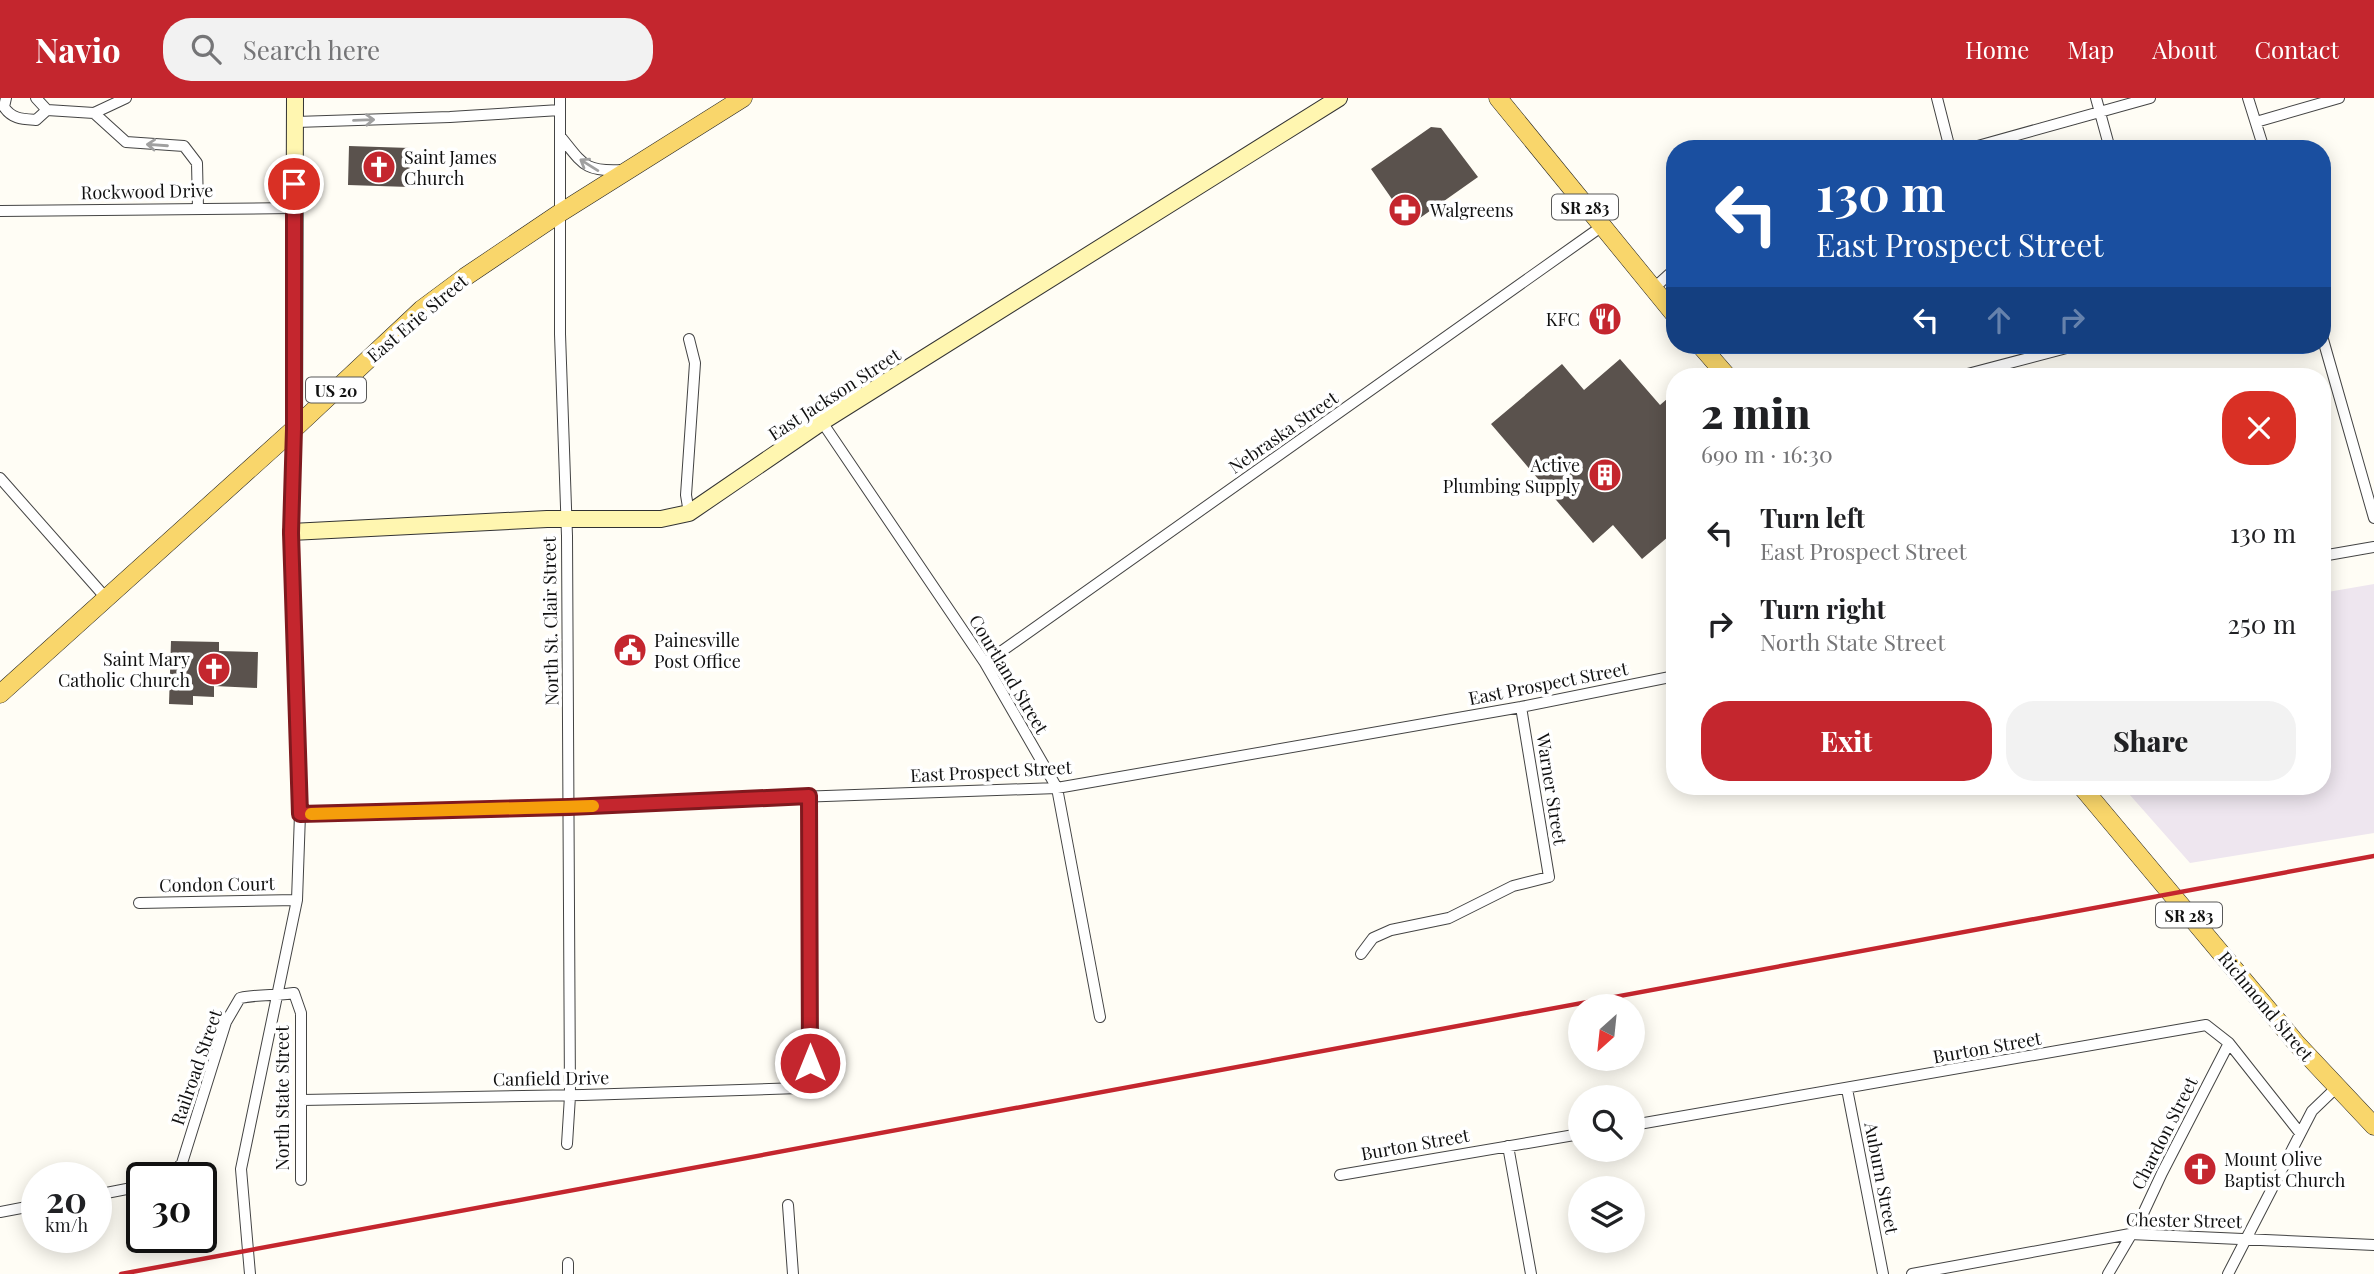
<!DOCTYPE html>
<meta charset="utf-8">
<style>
body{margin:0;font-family:"Playfair Display",serif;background:#f2f2f2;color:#202124;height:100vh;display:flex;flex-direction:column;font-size:26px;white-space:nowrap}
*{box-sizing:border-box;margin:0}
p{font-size:23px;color:#757577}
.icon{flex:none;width:38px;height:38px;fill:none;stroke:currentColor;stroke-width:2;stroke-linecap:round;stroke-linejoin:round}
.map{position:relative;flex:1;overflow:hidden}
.side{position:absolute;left:1666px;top:270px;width:665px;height:427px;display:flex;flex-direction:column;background:#fff;border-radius:28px;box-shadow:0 4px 18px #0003}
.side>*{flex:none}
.guide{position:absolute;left:1666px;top:42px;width:665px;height:214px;border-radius:28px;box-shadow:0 4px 18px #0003;background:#1a4fa0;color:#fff;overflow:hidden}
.needle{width:46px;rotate:207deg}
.tools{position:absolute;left:1568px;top:896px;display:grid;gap:14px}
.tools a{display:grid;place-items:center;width:77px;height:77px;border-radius:50%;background:#fff;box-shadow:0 4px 18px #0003;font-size:35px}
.speed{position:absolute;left:21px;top:1064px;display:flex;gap:14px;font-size:35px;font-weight:700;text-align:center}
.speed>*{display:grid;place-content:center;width:91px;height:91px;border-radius:50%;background:#fff;box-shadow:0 4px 18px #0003;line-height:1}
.speed small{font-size:18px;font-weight:400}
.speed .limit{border:4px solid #111;border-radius:10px;background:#fff;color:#111}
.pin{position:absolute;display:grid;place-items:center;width:60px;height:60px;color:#fff;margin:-30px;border:4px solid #fff;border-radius:50%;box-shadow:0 2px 7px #0007}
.me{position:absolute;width:77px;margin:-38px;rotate:0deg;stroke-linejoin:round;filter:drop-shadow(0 0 5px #0008)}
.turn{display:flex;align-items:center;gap:24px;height:147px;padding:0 35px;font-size:32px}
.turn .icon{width:91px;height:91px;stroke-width:2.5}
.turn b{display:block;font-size:49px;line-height:60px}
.lanes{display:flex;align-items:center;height:66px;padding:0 35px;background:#0003;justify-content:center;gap:35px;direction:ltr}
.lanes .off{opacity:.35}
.round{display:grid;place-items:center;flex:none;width:74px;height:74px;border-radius:28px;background:#f2f2f2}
.head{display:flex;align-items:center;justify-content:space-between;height:119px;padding:0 35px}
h1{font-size:42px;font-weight:800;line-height:52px}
.action{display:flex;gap:14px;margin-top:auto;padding:14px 35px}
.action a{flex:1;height:80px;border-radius:28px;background:#c4262e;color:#fff;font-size:28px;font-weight:800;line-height:80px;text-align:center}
.action a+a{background:#f2f2f2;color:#202124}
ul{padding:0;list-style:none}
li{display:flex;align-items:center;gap:21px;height:91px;padding:0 35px}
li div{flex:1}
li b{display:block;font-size:26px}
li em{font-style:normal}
header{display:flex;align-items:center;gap:42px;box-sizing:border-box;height:98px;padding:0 35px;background:#c4262e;color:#fff}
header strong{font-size:33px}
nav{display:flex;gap:38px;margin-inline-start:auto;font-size:24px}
.search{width:490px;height:63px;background:#f2f2f2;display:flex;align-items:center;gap:18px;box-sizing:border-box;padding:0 24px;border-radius:28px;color:#757577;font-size:26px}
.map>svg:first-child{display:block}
.industrial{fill:#eee6ef}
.building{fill:#5a524d}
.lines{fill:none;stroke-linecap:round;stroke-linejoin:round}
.street-casing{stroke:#444;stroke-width:12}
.secondary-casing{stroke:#333;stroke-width:18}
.primary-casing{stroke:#222;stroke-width:19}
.street{stroke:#fff;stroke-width:10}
.secondary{stroke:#fff6b0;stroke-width:16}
.primary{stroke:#f9d66b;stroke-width:18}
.rail{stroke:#c4262e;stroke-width:4.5}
.oneway{stroke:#a0a0a0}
.route-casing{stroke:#7f191e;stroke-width:18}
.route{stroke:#c4262e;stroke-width:12}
.slow{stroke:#f59e0b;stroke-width:12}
.labels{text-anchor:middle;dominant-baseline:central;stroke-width:7;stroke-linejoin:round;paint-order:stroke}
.shield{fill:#fff;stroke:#585858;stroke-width:2}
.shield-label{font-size:16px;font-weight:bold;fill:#111}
.poi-label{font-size:18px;fill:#111;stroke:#fff;text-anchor:start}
.street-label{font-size:18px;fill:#111;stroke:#fff}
</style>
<header>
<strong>Navio</strong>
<div class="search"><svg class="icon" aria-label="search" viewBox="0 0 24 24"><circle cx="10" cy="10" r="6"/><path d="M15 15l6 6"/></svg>Search here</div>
<nav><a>Home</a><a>Map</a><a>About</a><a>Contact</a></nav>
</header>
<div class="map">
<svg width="2374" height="1176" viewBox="0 0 2374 1176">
<rect width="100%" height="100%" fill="#fffdf5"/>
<path class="industrial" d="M2374,486V735L2190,765L2122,688H2322V495Z"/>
<path class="building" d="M1431,29L1441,30L1478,79L1410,127L1371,71Z
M349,48L410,50L409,89L348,87Z
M1620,261L1660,307L1667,301L1675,310V433L1642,461L1613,427L1593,445L1491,326L1562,266L1584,292Z
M171,543L219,544V553L258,554L257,590L214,588V599L193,598V607L169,606Z"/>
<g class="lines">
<defs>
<path id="street" d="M6,0L4,9C12,21 22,21 36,22L47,12
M36,0L47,12
M560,0V236L567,438L570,998L567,1046
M1937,0L1950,51
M2096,0L2110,51
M2248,0L2264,51
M47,12L94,15L126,0
M94,15L126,44L184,48L197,65L198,110
M296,24L450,19L560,12
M2256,24L2339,0
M560,38C583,66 584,74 622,72
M1967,51L2150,0
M0,113L294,110
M1653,191L1675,171
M2322,238L2374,420
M689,241L695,265L686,397L689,415
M1960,278L2078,247
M822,324L985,565L1057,690L1100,919
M0,380L106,500
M2322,458L2374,449
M985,565L1601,129
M300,716L1057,690L1521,609L1675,578
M139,805L297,802
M1361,856L1373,840L1391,832L1449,820L1513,788L1549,779L1521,609
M1847,991L1883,1176
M302,1002L583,997L799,990L810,965L809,698
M1633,1027L2206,927L2229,945L2300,1035
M1508,1048L1531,1176
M1340,1077L1580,1036
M168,1080L182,1065L226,924L240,900C259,896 276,898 294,895L301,915V1082
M96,1097L142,1088
M788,1107L793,1176
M0,1114L37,1107
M250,1176L241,1071L297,802L300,716L291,434L294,331
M568,1176V1165
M1912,1176L2130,1136L2374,1147
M2108,1176L2141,1120L2162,1075L2229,945
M2228,1176L2312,1013L2337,989"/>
<path id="secondary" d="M294,331L295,0
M291,434L547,421H661L689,415L822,324L1339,0"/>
<path id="primary" d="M1498,0L1675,217
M1700,247L1727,278
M0,596L294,331L422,211L465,179L560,115L743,0
M2081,688L2297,946L2374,1028"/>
</defs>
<use href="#street" class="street-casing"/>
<use href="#secondary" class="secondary-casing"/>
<use href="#primary" class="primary-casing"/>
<use href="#street" class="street"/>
<use href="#secondary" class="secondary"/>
<use href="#primary" class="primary"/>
<path class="rail" d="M121,1176L2374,758"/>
</g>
<defs><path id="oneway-shaft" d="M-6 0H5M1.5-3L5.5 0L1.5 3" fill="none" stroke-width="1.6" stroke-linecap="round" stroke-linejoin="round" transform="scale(1.75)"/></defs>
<g class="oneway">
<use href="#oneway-shaft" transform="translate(364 22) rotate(-2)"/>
<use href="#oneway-shaft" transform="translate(157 47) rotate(-176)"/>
<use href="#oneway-shaft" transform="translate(589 67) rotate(-148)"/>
</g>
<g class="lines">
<defs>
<path id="route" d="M294,86V331L291,435L300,716L569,709L809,698L810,965"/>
</defs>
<use href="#route" class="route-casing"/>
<use href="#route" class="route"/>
<path class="slow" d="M311,716L593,708"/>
</g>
<defs>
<symbol id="church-disc" viewBox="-11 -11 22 22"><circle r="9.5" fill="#c4262e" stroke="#fff"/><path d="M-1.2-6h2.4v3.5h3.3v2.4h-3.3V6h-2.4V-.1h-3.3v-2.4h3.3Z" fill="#fff"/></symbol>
<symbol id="pharmacy-disc" viewBox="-11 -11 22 22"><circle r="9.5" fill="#c4262e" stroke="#fff"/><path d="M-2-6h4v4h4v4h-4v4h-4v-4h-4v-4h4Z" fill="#fff"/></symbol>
<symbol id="restaurant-disc" viewBox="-11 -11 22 22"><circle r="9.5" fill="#c4262e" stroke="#fff"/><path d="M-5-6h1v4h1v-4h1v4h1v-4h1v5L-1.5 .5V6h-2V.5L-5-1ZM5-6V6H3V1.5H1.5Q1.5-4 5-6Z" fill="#fff"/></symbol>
<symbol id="building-disc" viewBox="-11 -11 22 22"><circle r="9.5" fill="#c4262e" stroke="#fff"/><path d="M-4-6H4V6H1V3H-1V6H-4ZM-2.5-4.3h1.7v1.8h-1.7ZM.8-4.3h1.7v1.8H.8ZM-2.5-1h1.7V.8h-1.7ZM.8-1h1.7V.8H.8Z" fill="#fff"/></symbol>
<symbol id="civic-disc" viewBox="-11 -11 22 22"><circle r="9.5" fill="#c4262e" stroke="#fff"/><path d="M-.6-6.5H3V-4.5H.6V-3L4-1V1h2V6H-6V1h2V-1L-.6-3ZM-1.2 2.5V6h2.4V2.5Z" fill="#fff"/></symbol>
</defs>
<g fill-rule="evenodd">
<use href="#church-disc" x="360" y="50" width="38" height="38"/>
<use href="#pharmacy-disc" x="1386" y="93" width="38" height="38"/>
<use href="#restaurant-disc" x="1586" y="202" width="38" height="38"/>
<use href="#building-disc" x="1586" y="358" width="38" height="38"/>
<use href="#civic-disc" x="611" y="533" width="38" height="38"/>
<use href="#church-disc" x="195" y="552" width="38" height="38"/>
<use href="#church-disc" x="2181" y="1052" width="38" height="38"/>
</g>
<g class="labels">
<g class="shield">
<rect x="1552" y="96.5" width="66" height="25" rx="5"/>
<rect x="306" y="279.5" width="60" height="25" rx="5"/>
<rect x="2156" y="804.5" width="66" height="25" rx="5"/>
</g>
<g class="shield-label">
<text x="1585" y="109">SR 283</text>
<text x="336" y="292">US 20</text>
<text x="2189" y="817">SR 283</text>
</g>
<g class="poi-label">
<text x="404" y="59">Saint James<tspan x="404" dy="21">Church</tspan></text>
<text x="1430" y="112">Walgreens</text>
<text x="1580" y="221" text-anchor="end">KFC</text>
<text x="1580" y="367" text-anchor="end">Active<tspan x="1580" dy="21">Plumbing Supply</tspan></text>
<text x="654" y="542">Painesville<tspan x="654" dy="21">Post Office</tspan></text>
<text x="190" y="561" text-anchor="end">Saint Mary<tspan x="190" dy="21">Catholic Church</tspan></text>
<text x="2224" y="1061">Mount Olive<tspan x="2224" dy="21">Baptist Church</tspan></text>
</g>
<g class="street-label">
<text transform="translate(147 93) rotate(-1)">Rockwood Drive</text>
<text transform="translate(417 220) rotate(-40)">East Erie Street</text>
<text transform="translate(834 296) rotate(-33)">East Jackson Street</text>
<text transform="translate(1283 334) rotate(-35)">Nebraska Street</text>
<text transform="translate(550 523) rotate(-91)">North St. Clair Street</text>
<text transform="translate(1009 576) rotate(59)">Courtland Street</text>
<text transform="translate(1548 585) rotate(-11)">East Prospect Street</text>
<text transform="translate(991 673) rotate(-3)">East Prospect Street</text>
<text transform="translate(1552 691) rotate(81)">Warner Street</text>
<text transform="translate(217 786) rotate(-1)">Condon Court</text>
<text transform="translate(2266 908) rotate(50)">Richmond Street</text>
<text transform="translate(1987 949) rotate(-10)">Burton Street</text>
<text transform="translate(196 969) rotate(-71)">Railroad Street</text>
<text transform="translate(551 980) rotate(-1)">Canfield Drive</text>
<text transform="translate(282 1000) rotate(-90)">North State Street</text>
<text transform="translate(2164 1035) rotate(-63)">Chardon Street</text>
<text transform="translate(1415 1046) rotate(-10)">Burton Street</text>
<text transform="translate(1882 1080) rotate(79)">Auburn Street</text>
<text transform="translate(2184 1122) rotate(1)">Chester Street</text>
</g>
</g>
</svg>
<div class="tools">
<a><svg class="needle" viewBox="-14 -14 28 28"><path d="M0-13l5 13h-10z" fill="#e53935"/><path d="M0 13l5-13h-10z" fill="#757577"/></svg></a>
<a><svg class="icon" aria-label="search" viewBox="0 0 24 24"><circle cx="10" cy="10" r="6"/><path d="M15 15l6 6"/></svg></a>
<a><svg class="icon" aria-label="layers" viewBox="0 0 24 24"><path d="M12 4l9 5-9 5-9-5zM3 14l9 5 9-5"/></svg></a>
</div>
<div class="speed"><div>20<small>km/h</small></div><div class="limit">30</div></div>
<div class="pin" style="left:294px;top:86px;background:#d93025"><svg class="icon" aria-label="arrive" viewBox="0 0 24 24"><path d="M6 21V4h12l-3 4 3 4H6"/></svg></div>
<svg class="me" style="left:810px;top:965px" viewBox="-20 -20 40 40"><circle r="17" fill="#c4262e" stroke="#fff" stroke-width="3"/><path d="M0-11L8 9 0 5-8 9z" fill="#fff"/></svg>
<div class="guide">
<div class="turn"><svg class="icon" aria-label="left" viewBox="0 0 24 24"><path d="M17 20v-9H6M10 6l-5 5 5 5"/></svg><div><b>130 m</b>East Prospect Street</div></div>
<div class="lanes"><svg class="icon" aria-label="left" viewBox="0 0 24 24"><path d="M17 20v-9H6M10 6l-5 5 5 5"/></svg><svg class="icon off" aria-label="ahead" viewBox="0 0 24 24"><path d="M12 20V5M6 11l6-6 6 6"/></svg><svg class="icon off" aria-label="right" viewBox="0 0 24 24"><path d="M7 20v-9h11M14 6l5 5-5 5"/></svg></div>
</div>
<section class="side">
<div class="head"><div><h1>2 min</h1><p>690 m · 16:30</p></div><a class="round" style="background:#d93025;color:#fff"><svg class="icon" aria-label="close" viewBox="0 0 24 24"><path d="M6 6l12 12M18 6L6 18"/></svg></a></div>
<ul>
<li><svg class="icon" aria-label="left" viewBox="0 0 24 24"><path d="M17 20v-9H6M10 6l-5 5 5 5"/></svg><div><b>Turn left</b><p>East Prospect Street</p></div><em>130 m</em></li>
<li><svg class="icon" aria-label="right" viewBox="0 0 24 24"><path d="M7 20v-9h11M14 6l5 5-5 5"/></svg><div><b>Turn right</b><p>North State Street</p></div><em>250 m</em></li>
</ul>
<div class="action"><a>Exit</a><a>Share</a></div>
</section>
</div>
